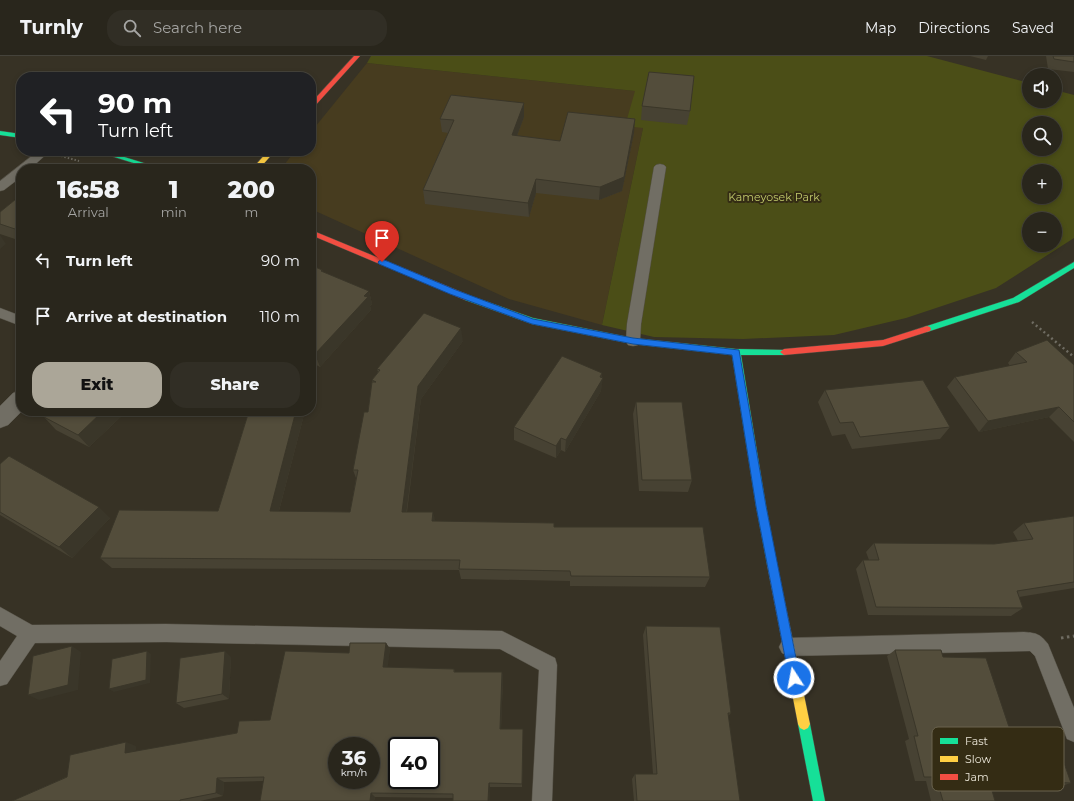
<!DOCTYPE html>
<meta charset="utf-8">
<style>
body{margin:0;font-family:Montserrat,sans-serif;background:#312e25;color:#f1f3f6;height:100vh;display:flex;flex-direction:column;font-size:15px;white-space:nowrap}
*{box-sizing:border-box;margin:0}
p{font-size:13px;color:#a5a5a3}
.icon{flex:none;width:22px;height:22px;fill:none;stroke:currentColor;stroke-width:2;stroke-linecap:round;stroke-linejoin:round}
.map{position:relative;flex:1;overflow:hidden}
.details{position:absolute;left:16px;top:108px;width:300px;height:252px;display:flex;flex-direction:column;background:#29261c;border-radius:16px;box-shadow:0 2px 6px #0003,0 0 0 1px #45433b}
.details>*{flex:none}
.top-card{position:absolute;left:16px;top:16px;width:300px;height:84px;border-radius:16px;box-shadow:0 2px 6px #0003,0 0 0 1px #45433b;background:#202124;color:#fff;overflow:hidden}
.fabs{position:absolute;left:1022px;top:12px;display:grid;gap:8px}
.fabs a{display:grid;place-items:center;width:40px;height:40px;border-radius:50%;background:#29261c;box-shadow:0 2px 6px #0003,0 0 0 1px #45433b;font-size:20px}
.speed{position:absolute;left:328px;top:681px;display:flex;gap:8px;font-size:20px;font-weight:700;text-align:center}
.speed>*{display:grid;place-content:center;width:52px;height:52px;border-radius:50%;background:#29261c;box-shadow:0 2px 6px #0003,0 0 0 1px #45433b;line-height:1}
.speed small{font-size:10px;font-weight:400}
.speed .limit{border:2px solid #111;border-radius:6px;background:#fff;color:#111}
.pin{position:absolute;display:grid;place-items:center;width:34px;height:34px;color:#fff;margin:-41px -17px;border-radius:50% 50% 50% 0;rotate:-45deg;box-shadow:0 0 4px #0007}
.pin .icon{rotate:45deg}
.me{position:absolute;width:44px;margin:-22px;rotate:349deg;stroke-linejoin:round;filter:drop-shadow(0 0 3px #0008)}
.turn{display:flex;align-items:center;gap:14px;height:84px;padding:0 16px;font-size:18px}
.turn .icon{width:52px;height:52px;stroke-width:2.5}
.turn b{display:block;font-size:28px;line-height:34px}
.eta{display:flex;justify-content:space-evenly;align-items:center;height:68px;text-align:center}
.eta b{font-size:24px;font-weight:800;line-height:28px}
.cta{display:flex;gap:8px;margin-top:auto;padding:8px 16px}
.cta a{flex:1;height:46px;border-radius:16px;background:#aba698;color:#111;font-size:16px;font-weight:800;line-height:46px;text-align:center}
.cta a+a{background:#312e25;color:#f1f3f6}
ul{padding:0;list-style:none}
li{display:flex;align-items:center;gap:12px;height:56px;padding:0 16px}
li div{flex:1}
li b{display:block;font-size:15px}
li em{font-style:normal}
header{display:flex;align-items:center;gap:24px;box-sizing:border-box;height:56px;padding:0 20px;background:#29261c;border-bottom:1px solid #45433b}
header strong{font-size:19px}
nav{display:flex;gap:22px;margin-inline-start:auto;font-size:14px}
.search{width:280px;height:36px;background:#312e25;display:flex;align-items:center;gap:10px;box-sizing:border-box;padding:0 14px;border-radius:16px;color:#a5a5a3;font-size:15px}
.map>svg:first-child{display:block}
.built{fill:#473c1f}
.green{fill:#4b4e17;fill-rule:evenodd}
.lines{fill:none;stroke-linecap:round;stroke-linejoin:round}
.lane-casing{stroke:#524e43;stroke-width:1}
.street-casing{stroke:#524e43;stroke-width:1}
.fast-casing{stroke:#524e43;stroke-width:1}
.slow-casing{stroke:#524e43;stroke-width:1}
.jam-casing{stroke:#524e43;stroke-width:1}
.path-far2{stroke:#6f6c62;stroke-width:2;stroke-dasharray:1.5 2;stroke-linecap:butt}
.path-far1{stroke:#6f6c62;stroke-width:2.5;stroke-dasharray:2 3;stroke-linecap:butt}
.path{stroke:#6f6c62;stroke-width:3;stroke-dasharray:2.5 3.5;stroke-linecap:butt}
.lane{fill:#716e64;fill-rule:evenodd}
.street{fill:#716e64;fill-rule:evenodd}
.fast{fill:#16e098;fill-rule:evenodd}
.slow{fill:#ffcf43;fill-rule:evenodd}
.jam{fill:#f24e42;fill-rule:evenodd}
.wall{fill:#474233}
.shaded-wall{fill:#3a3629}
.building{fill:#534d3b;stroke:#3a3629;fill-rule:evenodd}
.route{fill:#1a73e8;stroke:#114b97}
.labels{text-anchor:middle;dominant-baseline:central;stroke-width:4;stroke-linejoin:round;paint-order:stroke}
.far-park-label{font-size:11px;fill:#c1c96b;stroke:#342c14}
.key{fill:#342c14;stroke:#6a634e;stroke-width:1}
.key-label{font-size:11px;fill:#e9e4d6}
</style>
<header>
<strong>Turnly</strong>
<div class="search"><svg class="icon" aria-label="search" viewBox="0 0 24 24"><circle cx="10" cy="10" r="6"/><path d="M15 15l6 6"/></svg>Search here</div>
<nav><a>Map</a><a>Directions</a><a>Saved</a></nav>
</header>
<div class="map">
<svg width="1074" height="745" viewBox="0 0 1074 745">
<rect width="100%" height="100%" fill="#373225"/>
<path class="built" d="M367,7L635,35L643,72L602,269L509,243L311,153V113H281L295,95H311V76Z"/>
<path class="green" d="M371,0H927L1029,27V45H1055V34L1074,39V182L996,232L906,262L834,279L743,283L654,281L602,269L643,72L625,70L635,35L367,7ZM1029,67H1055V93H1029ZM1029,115H1055V141H1029ZM1029,163H1055V189H1029Z"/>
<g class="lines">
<defs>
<path id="lane" d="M38,95H50L30,113H21V121L4,134L0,135V125Z
M660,108L664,109L666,111L641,268L640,285L638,289L633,290L628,289L626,285L627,268L654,111L656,109Z
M0,252L21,260V270L0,262Z
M0,551L32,569L166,568L502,575L555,602L557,609L552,745H532L539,614L500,593L166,586L35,587L7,628L0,630V605L17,580L0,570Z
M1024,576C1037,577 1040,578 1048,588L1074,652V686L1067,683L1035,600L1030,595L788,600L782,597L779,591L782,585L788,582Z"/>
<path id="street" d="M21,334V355H22L8,369L0,372V350L13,337Z"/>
<path id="fast" d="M0,75L21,78V82L0,79Z
M95,95H105L163,113H153Z
M1074,206V212L1019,246L927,276L923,273L924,271L1013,242Z
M468,239L533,262L633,282L736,293L787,294L788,296L784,299H741L766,450L777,508L776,511L772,513L768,511L767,508L756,450L732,299L633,288L532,268L465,244L464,242L465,240Z
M804,662L808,664L810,668L825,745H813L798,668L800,664Z"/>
<path id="slow" d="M268,95H275L259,113H252Z
M772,503L776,505L777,508L810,668L808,672L804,674L800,672L798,668L767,508L768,505Z"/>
<path id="jam" d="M354,0H360L313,52L311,53V47Z
M311,174L471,240L472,242L471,244H465L311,179Z
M927,270L930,271L931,273L930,275L883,290L784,299L780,296L784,293L883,284Z"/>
</defs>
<use href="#lane" class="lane-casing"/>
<use href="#street" class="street-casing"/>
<use href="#fast" class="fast-casing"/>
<use href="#slow" class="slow-casing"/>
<use href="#jam" class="jam-casing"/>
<path class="path-far2" d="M61,100L79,105"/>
<path class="path-far1" d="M1032,266L1074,301"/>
<path class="path" d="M1061,582L1074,580"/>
<use href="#lane" class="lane"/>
<use href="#street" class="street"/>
<use href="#fast" class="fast"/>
<use href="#slow" class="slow"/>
<use href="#jam" class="jam"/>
</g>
<path class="wall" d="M970,0H988L986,4Z
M1046,0H1074V16L1048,13Z
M524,47V61L517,80L560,85L634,77L622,135L599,144L536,137L529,161L425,148L423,134L448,77L442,76L440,63Z
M642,50L690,55L687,69L641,64Z
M21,139V185L0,178V156Z
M311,209L322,214L323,216L369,235L372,248L370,250L371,254L320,311L311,306Z
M463,285L421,343L407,456L435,465L554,471L710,521L705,531L570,530V525L461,523L459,514L112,512L100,502L218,455L249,355H305L279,455L350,456L356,422L353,414L368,356L372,326V324L378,316L377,313Z
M1016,296L1074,309V386L1049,361L979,376L947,331L955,321L1010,310L1008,307Z
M602,317L601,335L565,396L561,394L556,402L514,384V371Z
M825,334L950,371L940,383L852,393L845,378L832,380L818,346Z
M636,346L692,424L688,436L639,435L633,358Z
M127,355L89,391L56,374L44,361Z
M0,408L110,462L72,502L0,459Z
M1074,460V532L1019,541L1023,552L1011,560L868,559L856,513L863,504H869L866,496L874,487L994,488L1018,485L1013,476L1024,467Z
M646,570L731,657L728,660L740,745H634L632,723L635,718H653L643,579Z
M386,587L390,593L387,611L454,613L455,616H502L503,622L501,673H523L522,731H490V745H453V742L375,741L374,745H260L264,725L224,726L223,740L200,745H12L136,690L135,696L237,677L270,664L349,597Z
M895,594L943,601L1011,677L1071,727L1058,731L990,729L995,745H931L926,725H915L905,685L909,683L887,600Z
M231,601L229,643L184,652L176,647Z"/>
<path class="shaded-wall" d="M524,47V61L512,93V79Z
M635,63L634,77L622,135L599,144L600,131Z
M536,123V137L529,161L528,147Z
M0,179L6,188L0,193Z
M369,235L372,248L370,250L371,254L320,311L315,298Z
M461,272L463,285L421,343L405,467L402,456L418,330Z
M602,317L601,325L603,322L601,335L565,396L566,384Z
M1059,351L1049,361L979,376L988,365Z
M103,355H127L89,391L78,379Z
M296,355H305L276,466L270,455Z
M561,382V394L556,402V390Z
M99,451L110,462L72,502L59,491Z
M433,456L436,467L432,465Z
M386,587L390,593L387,617L383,611Z
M72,590L81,596L78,634L39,644L28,639Z
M147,595L151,598L150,627L114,636L109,633Z
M225,595L231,601L229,643L222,638Z
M502,616L503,622L501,678L500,673Z
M126,686L136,690L135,702L125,697Z
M217,722L224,726L223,740L216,737Z
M489,727L490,731V745H488Z
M371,737L375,741L374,745H370Z"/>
<path class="building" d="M1053,0H1074V6L1054,3Z
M649,16L694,20L690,55L642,50Z
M451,39L524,47L512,79L560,85L568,56L635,63L624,121L600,131L536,123L528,147L423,134L454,64L440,63Z
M21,139V175L0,168V156Z
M311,209L322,214L321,215L369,235L364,240L368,241L315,298L311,296Z
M424,257L461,272L418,330L402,456H433L432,465L554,467V471H703L710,521L571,520L570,515L459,513L460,504L100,502L119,454L218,455L249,355H296L270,455L350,456L358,414H353L364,356H368L372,326H376L372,324L380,314L377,313Z
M1047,284L1074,309V366L1059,351L988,365L955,321L1027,306L1016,296Z
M562,300L602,317L600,321L603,322L566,384L561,382L556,390L514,371Z
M923,324L950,371L860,381L853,366L840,367L825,334Z
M636,346H682L692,424H642Z
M51,355H103L78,379L44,361Z
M9,400L99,451L59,491L0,456V408Z
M1074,460V526L1017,535L1023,552L876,551L863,504H879L874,487L994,488L1033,483L1024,467Z
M646,570L720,571L731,657H728L740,745H637L635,718H657Z
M350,587H386L383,611L454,613V616H502L500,673H523L522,728L489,727L488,745H453V738L371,737L370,745H260L264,721L217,722L216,737L180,744V745H12L67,721L70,699L126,686L125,697L237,677L239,665L270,664L285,595L349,597ZM337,690H371V724H337ZM397,690H431V724H397Z
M72,590L68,629L28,639L33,600Z
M895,594H941L943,601L986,602L1011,677L1054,678L1071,727L989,724L995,745H943L936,721H924L914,680H918Z
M147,595L146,624L109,633L112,603Z
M225,595L222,638L176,647L180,602Z"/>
<path class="route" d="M382,203L456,234L533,263L633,282L739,294L766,450L800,622L798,625L794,627L790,625L789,622L756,450L732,299L633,288L532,268L450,238L379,208L378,206Z"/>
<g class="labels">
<g class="far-park-label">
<text x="774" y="141">Kameyosek Park</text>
</g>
</g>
<rect x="932" y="671" width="132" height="64" rx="6" class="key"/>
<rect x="940" y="682" width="18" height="6" fill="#16e098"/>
<rect x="940" y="700" width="18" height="6" fill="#ffcf43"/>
<rect x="940" y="718" width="18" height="6" fill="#f24e42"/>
<g class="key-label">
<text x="965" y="689">Fast</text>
<text x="965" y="707">Slow</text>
<text x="965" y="725">Jam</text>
</g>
</svg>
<div class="fabs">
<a><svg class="icon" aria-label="sound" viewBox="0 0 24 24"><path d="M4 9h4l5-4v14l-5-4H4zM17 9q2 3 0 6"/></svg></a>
<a><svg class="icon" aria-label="search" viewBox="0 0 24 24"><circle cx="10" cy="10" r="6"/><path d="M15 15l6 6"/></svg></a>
<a>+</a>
<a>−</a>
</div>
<div class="speed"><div>36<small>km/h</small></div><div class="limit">40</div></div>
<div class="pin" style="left:382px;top:206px;background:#d93025"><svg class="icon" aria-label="arrive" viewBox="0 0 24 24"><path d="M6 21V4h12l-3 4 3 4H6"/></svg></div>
<svg class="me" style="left:794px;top:622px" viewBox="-20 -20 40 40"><circle r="17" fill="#1a73e8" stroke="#fff" stroke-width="3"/><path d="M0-11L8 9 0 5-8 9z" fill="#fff"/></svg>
<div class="top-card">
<div class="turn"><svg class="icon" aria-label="left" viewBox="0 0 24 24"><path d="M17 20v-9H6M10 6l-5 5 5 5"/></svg><div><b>90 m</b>Turn left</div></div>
</div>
<section class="details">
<div class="eta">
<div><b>16:58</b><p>Arrival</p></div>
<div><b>1</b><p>min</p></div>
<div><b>200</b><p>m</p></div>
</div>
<ul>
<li><svg class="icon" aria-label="left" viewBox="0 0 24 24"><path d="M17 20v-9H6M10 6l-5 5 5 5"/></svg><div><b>Turn left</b></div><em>90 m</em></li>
<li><svg class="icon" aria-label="arrive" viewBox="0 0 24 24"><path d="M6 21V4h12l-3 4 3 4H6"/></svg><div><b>Arrive at destination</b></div><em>110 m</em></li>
</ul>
<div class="cta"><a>Exit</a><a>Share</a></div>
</section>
</div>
